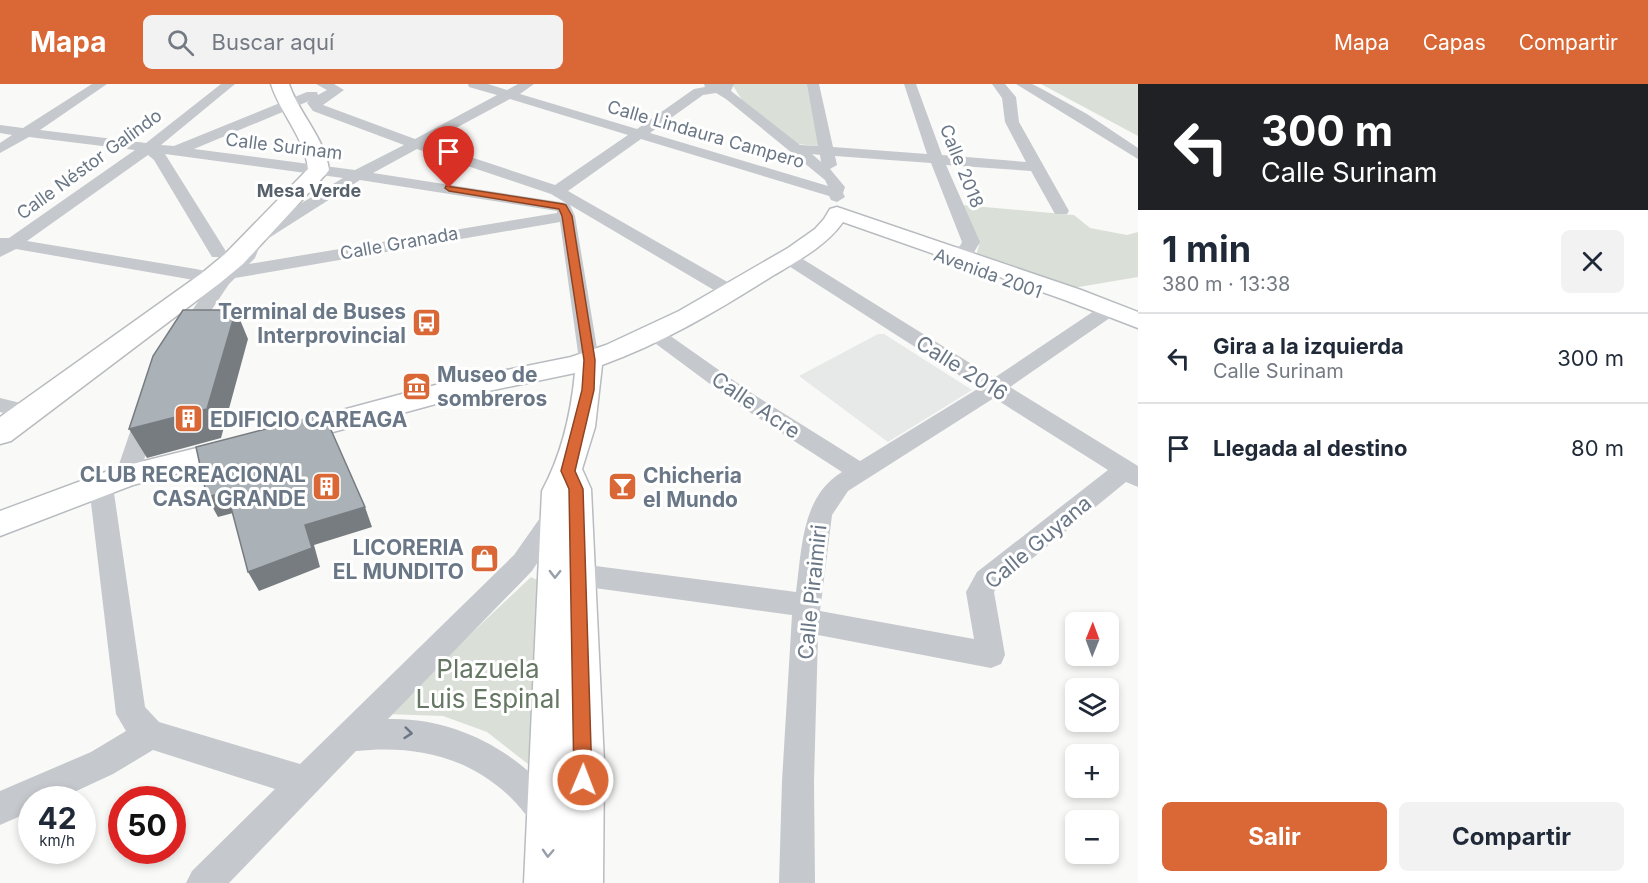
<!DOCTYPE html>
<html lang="es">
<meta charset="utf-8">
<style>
body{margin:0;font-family:Inter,sans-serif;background:#f2f2f3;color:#1f2937;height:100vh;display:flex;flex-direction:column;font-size:22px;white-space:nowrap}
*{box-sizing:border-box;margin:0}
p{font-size:20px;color:#747a83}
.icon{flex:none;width:33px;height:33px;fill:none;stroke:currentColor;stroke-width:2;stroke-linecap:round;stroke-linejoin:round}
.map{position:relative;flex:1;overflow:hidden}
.panel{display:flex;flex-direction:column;background:#fff;width:510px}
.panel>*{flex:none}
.top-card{background:#202124;color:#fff;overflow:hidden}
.needle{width:39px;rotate:1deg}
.controls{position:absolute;left:1065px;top:528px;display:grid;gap:12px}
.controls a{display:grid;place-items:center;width:54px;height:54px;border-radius:9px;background:#fff;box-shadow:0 3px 9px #0003;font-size:30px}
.speed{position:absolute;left:18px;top:702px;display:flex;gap:12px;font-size:30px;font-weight:700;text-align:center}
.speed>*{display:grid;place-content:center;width:78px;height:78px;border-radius:50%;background:#fff;box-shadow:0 3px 9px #0003;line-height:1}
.speed small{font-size:15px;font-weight:400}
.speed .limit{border:9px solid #d22;background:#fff;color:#111}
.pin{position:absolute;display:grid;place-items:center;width:51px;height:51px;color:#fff;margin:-62px -26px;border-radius:50% 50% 50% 0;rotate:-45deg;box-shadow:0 0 6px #0007}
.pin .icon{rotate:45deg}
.me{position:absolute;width:66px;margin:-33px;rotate:1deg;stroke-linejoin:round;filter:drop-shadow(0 0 4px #0008)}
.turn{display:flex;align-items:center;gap:21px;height:126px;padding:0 24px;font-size:27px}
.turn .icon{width:78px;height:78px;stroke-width:2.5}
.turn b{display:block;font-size:42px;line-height:51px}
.round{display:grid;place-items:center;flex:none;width:63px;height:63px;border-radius:9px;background:#f2f2f3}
.overview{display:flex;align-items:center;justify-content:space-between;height:102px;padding:0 24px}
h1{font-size:36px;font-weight:700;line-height:45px}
.cta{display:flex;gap:12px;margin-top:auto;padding:12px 24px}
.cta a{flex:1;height:69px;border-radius:9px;background:#da6836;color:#fff;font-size:24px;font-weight:700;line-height:69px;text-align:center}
.cta a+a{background:#f2f2f3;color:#1f2937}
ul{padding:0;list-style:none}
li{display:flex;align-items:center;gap:18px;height:90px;padding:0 24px;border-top:2px solid #e0e1e3}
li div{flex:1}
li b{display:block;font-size:22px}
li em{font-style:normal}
header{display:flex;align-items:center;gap:36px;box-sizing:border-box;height:84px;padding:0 30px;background:#da6836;color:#fff}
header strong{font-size:28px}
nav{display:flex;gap:33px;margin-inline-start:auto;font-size:21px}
.search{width:420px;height:54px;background:#f2f2f3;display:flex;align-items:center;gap:15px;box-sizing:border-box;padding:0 21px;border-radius:9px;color:#747a83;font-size:22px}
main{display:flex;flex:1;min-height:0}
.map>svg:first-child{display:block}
.built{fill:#e7e8e8}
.green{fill:#dae0d8}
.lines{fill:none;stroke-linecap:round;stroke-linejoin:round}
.major-casing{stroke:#b8bcc0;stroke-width:3}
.highway-casing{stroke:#b8bbbe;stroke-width:3}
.minor{fill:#c5c8cc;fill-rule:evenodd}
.major{fill:#fff;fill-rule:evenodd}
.highway{fill:#fff;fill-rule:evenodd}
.shaded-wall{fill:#777c80}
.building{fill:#aab1b7;stroke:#777c80;stroke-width:1.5}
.oneway{stroke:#97a0aa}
.oneway2{stroke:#6a7786}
.route{fill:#da6836;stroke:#8e4423;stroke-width:1.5}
.labels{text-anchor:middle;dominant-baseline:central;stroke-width:6;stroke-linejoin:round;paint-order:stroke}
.far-street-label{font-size:18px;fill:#6a7786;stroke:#fff}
.far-neighbourhood-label{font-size:18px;font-weight:bold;fill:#57616b;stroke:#fff}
.poi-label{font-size:21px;font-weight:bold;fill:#6a7786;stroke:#fff;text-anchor:end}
.street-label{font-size:21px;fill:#6a7786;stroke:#fff}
.near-park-label{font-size:26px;fill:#667864;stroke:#fff}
</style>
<header>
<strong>Mapa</strong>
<div class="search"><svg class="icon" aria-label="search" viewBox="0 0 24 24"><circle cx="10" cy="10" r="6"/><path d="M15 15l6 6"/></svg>Buscar aquí</div>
<nav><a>Mapa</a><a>Capas</a><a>Compartir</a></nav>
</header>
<main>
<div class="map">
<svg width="1138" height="799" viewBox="0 0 1138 799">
<rect width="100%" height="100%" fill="#f9f9f7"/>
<path class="built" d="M878,250H884L972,306L888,358L799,292Z"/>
<path class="green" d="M732,0H808L820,58L817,62L797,60L742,16Z
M1041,0H1138V52Z
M962,121L1074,131L1090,144L1127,151L1138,148V193L1067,205L976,172L979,161Z
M531,493L546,500L528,680L487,648L443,632L386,630Z"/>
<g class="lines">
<defs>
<path id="major" d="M837,123L1081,206L1138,228V244L1065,216L843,138C826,162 799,176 774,191C719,226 663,259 602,281L595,343L582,385L591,405L604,678L603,799H524L542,407C562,370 571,330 575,289L465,312L289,360L279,357L275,350L279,343L443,299L571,273L606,261L679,227L788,164L815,145L824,135L830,125Z
M237,354L247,357L251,364L247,371L133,401L0,452V427L116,384Z"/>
<path id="highway" d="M271,0H289C299,30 325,54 329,86L326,90L243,180L220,199L11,357L0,360V333L202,189L225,170L308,85C305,54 280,29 271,0Z"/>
</defs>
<use href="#major" class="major-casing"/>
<use href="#highway" class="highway-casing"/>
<path class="minor" d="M92,0H107L40,46L146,59L221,0H235L161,61L174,62L307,8H317L318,11L327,6L316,0H334L344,6L323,21L415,55L497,11L469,3L468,0H488L507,6L518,0H534L520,10L637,45L694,5L705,3L704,0H734L731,7L800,61L818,62L807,0H819L833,63L927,70L904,0H916L942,71L1026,78L1005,38L1002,14L992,0H1005L1016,13L1019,38L1069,127L1067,130H1055L1031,87L946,81L980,158L973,170L941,176L935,175L932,171L935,167L960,162L962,158L931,79L835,72L837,81L830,85L845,103L843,109L845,113L837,118L831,116L829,112L641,55L568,107L738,204L740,208L738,212H724L570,121L575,132L599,276L596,281L589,283L582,281L579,276L560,138L235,194L229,200L190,258L183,260L176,258L173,254L211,199L16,165L0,173V154H9L135,66L29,53L0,69V59L12,51L0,49V41L23,44ZM716,9L726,15L825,96L828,102L650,49L703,11ZM510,15L628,51L555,101L428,59ZM309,17L307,19L313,27L404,61L355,86L194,65ZM417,65L551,110L566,119L373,89ZM165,70L343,94L247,152L238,172L218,190L196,185L27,157L148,71L154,76L212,173H224L227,169ZM812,70L820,71L821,78ZM360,96L557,127V129L249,180L255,174L261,159Z
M1016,0H1032L1042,5L1087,30L1138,64V75Z
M787,168L793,169L994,294L1103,221H1117L1120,225L1117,229L1010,303L1138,382V403L1126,398L996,504L994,508L1005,571L1001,580L991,584L818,551L814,697L815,799H779L782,697L792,531L580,502L571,499L567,491L571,483L580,480L796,508C802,465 801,413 842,388L737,320L648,254L645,250L648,246L655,244L662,246L753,310L860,377L979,304L781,177L778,173L781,169ZM994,314L1108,386L977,488L966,508L974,555L820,527L832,431L848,407Z
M0,314L37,323L40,328L37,333L29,336L0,328Z
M148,320L156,323L159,328L139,392L135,398L127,401L119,398L115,392L137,328L140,323Z
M101,393L110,396L113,402L145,623L159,638L300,680L514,471L547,424L556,421L565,424L568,431L532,487L388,635C449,633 509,662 548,707C556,717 563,720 568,732L563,744L551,749C528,739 524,725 507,710C464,671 412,661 356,667L229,799H186L192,787L275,705L153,666L113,690L57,716H32V727L0,741V707L91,668L126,647L116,630L89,402L92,396Z"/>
<use href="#major" class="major"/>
<use href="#highway" class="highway"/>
</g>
<path class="shaded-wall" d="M236,226L248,255L221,354L147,374L129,345Z
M227,408L237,428L218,433L207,413Z
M365,423L372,443L314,461L320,483L259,507L248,488L305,441Z"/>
<path class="building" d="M183,226H236L207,325L129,345L153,272Z
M324,330L365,423L305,441L312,464L248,488L227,408L207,413L196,363Z"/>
<defs><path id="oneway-chevron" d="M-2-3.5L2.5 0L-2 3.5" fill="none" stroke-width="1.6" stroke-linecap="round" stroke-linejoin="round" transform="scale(1.5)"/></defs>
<g class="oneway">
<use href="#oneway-chevron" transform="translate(555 490) rotate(91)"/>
<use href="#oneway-chevron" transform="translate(548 769) rotate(93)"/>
</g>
<use class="oneway2" href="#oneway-chevron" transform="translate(408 649) rotate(6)"/>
<path class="route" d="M446,102L563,120L566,121L572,132L595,276L594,306L575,387L583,405L592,696L590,702L583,705L577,702L574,696L569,405L561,387L582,306L584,276L562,132L559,125L449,107L445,104Z"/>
<defs>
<symbol id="bus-square" viewBox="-11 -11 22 22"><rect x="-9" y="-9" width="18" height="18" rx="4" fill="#da6836" stroke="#fff"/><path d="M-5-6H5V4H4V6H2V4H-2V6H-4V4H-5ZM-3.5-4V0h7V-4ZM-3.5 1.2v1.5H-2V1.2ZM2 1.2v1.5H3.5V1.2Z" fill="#fff"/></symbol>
<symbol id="museum-square" viewBox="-11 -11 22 22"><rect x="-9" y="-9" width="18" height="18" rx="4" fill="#da6836" stroke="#fff"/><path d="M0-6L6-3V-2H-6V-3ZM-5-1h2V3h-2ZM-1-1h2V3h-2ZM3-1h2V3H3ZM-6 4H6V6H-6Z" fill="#fff"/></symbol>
<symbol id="building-square" viewBox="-11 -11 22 22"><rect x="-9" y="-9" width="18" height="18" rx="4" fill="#da6836" stroke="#fff"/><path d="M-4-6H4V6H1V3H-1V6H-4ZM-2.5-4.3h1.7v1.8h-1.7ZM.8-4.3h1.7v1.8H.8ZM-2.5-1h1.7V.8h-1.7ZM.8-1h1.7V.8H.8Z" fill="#fff"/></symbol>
<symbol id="bar-square" viewBox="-11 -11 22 22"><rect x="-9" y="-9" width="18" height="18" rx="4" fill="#da6836" stroke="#fff"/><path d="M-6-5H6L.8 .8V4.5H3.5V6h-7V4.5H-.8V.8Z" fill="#fff"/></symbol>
<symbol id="shop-square" viewBox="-11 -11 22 22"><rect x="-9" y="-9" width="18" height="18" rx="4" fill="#da6836" stroke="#fff"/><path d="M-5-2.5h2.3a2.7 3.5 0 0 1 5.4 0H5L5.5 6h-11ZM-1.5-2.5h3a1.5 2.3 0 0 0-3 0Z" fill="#fff"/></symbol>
</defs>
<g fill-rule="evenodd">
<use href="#bus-square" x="410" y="222" width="33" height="33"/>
<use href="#museum-square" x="400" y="286" width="33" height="33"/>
<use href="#building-square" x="172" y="318" width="33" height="33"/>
<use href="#building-square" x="310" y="386" width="33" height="33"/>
<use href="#bar-square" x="606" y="386" width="33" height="33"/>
<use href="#shop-square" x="468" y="458" width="33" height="33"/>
</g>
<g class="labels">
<g class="far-street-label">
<text transform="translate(706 50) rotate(16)">Calle Lindaura Campero</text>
<text transform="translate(284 62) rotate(7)">Calle Surinam</text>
<text transform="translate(89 80) rotate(-36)">Calle Néstor Galindo</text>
<text transform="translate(962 82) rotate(68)">Calle 2018</text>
<text transform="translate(399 159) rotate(-10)">Calle Granada</text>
<text transform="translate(988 189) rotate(20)">Avenida 2001</text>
</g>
<g class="far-neighbourhood-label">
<text x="309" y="106">Mesa Verde</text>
</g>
<g class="poi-label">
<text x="406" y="227">Terminal de Buses<tspan x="406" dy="24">Interprovincial</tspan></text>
<text x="437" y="290" text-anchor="start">Museo de<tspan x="437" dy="24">sombreros</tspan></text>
<text x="210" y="335" text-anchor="start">EDIFICIO CAREAGA</text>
<text x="306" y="390">CLUB RECREACIONAL<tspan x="306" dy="24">CASA GRANDE</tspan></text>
<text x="643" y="391" text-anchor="start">Chicheria<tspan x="643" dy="24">el Mundo</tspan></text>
<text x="464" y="463">LICORERIA<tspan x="464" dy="24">EL MUNDITO</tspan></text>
</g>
<g class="street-label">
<text transform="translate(962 284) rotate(32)">Calle 2016</text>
<text transform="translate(756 321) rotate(34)">Calle Acre</text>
<text transform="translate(1038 458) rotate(-40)">Calle Guyana</text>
<text transform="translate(812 508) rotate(-84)">Calle Piraimiri</text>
</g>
<g class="near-park-label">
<text x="488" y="584">Plazuela<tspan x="488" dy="30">Luis Espinal</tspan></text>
</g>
</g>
</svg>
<div class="controls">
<a><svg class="needle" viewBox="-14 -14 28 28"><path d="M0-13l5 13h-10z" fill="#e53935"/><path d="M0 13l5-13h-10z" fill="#747a83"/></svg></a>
<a><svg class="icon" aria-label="layers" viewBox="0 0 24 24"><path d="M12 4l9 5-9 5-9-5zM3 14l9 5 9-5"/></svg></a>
<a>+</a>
<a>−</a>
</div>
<div class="speed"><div>42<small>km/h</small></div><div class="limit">50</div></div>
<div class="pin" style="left:449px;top:104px;background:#d93025"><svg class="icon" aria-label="arrive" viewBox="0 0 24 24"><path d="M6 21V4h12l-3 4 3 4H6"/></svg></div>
<svg class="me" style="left:583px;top:696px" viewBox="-20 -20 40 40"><circle r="17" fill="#da6836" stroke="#fff" stroke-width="3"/><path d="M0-11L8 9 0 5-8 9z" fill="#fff"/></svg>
</div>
<section class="panel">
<div class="top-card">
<div class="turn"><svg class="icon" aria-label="left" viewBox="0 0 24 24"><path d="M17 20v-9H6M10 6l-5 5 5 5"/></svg><div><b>300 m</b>Calle Surinam</div></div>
</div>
<div class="overview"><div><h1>1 min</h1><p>380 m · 13:38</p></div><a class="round"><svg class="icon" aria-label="close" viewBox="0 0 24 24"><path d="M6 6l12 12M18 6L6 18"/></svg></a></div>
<ul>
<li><svg class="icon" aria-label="left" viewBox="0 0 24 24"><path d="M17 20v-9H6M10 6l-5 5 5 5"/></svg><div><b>Gira a la izquierda</b><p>Calle Surinam</p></div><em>300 m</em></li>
<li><svg class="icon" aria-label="arrive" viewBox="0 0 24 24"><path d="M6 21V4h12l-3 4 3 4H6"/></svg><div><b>Llegada al destino</b></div><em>80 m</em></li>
</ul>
<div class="cta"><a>Salir</a><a>Compartir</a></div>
</section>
</main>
